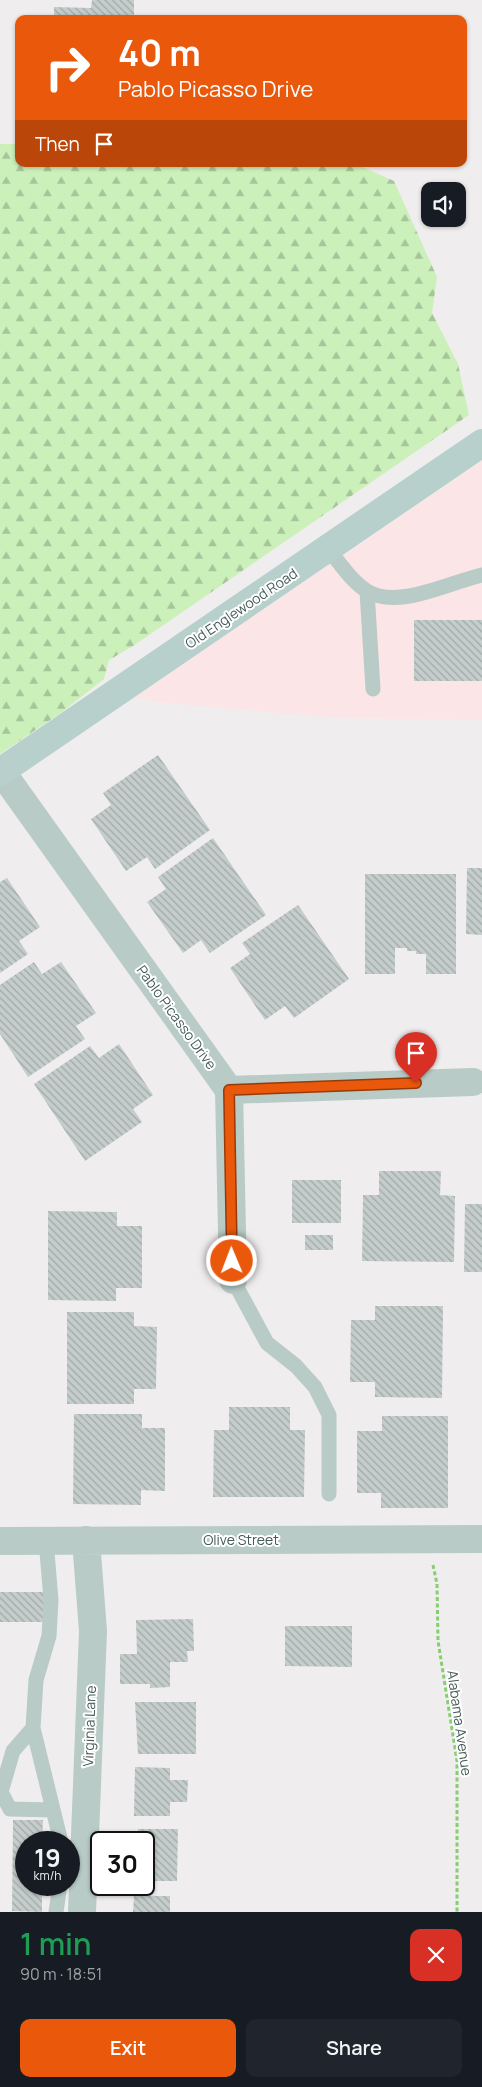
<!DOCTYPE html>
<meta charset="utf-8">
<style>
body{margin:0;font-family:Manrope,sans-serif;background:#20242c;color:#f1f3f6;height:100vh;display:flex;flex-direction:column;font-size:19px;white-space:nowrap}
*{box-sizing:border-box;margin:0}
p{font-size:16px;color:#9ea1a6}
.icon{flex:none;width:28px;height:28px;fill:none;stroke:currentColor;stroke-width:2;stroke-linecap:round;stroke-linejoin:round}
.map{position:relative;height:1912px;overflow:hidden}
.details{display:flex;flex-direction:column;background:#171b24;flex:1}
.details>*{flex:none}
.hud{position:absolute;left:15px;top:15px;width:452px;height:152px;border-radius:10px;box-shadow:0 1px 4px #0004;background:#ea580c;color:#fff;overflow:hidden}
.buttons{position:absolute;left:421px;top:182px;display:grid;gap:10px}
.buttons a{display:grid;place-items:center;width:45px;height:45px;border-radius:10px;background:#171b24;box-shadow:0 1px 4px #0004;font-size:25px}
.speed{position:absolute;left:15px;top:1831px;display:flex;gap:10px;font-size:25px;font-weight:700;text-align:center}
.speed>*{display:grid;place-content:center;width:65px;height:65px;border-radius:50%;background:#171b24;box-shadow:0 1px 4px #0004;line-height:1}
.speed small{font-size:12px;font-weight:400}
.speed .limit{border:2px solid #111;border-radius:8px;background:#fff;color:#111}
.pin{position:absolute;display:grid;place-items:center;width:42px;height:42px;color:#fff;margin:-51px -21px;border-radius:50% 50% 50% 0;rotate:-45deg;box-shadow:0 0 5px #0007}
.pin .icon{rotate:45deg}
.me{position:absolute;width:55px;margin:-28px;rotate:359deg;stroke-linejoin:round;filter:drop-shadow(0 0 4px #0008)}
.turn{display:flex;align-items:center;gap:18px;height:105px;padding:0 20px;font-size:22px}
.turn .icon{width:65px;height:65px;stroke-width:2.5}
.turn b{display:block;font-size:35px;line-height:42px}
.then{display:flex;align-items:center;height:48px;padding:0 20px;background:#0003;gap:10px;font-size:19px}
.round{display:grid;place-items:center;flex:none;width:52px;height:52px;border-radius:10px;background:#20242c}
.overview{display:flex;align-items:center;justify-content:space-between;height:85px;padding:0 20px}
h1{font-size:30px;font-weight:600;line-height:38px;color:#1e9e55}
.cta{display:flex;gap:10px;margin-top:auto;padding:10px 20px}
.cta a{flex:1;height:58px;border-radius:10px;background:#ea580c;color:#fff;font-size:20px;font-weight:600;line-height:58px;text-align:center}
.cta a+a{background:#20242c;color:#f1f3f6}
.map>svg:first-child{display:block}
.commercial{fill:#fce5e6}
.forest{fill:url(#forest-firs)}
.building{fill:url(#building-back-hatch)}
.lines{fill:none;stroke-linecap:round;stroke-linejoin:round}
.path{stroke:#86cf71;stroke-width:3;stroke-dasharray:4 2.5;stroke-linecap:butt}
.lane{stroke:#b8cbc6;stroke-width:15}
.street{stroke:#b8cbc6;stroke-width:28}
.secondary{stroke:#b8d0cb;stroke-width:28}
.route-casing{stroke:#983908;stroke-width:12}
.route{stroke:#ea580c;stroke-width:9}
.labels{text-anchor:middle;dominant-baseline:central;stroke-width:4;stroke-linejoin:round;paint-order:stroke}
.street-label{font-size:14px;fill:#455b56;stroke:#fff}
</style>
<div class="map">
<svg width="482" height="1912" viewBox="0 0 482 1912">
<defs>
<pattern id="forest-firs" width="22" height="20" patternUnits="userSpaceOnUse" patternTransform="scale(1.25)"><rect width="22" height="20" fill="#ccf0ba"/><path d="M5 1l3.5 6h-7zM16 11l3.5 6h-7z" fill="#a7c59a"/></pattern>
<pattern id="building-back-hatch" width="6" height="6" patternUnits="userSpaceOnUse" patternTransform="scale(1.25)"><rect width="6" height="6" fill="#c4cdcc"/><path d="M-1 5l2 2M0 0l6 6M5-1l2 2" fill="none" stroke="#a1a9a8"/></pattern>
</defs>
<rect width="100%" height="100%" fill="#f0edef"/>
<path class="commercial" d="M482,461V720L334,718L158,702L135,697Z"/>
<path class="forest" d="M0,144H19V164H356L394,181L437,277L432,313L458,364L469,415L133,646L109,660L104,679L62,712L0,754Z"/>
<path class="building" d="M92,0H134V19H54V7L91,8Z
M414,620H482V681H414Z
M158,755L210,830L155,869L147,857L126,871L91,819L111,805L103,793Z
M213,838L266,915L210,953L201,940L183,953L147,902L166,889L158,877Z
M467,868H482V935L466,934Z
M365,874H456V974H426V954H416V951H407V948H395V974H365Z
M7,878L40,927L19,941L28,954L0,973V882Z
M298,905L349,979L294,1018L285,1006L265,1020L230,968L250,954L242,943Z
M34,962L42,974L61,962L96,1013L76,1026L85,1039L28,1077L0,1034V985Z
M119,1044L153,1095L133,1109L142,1122L85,1161L34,1084L90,1046L99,1058Z
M379,1171H441L440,1195L455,1196L454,1262L362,1261L363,1195H379Z
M292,1180H341V1223H292Z
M465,1204H482V1272H464Z
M48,1211L117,1212V1226H142V1288H116V1301L48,1300Z
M305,1235H333V1250H305Z
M375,1306H443L442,1398L375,1397V1382H350L351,1320H375Z
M67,1312H134V1326L157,1327L156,1389H134V1404H67Z
M229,1407H290V1430H305L304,1497H213L214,1430H229Z
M74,1414H142V1428H165V1491L141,1490V1505L73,1504Z
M382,1416H448V1508H381V1493H357V1431H382Z
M0,1592H45V1622H0Z
M193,1619L194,1651H187L188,1662H170V1687L150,1688V1684H120V1654H137L136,1620Z
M285,1626H352V1667L285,1666Z
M135,1702H196V1754H138Z
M135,1767L170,1768V1780H188L187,1802H170V1816H134Z
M13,1820H43L42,1842H26V1885H42V1912L12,1911Z
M138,1829H178L177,1881H144V1842H138Z
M134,1896H170V1912H133Z"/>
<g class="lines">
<path class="path" d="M433,1565L437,1584L438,1641L457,1761V1912"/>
<path class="lane" d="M328,549C340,563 351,581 367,591C398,610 450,582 482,575
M367,591L373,689
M233,1280L267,1343L296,1366L315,1387L329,1415V1494
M46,1540L51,1600L49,1636L36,1680L33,1728L61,1842
M33,1728L13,1751L1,1792L10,1809L53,1810
M56,1912L60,1885"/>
<path class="street" d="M1,771L229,1090L473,1082
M229,1090L233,1280
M0,1541L482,1539
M82,1912L93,1631L86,1540"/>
<path class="secondary" d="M0,772L482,443"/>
</g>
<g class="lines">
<defs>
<path id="route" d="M232,1261L229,1090L416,1083"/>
</defs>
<use href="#route" class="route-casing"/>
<use href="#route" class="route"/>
</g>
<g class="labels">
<g class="street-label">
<text transform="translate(241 608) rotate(-34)">Old Englewood Road</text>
<text transform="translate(177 1017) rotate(54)">Pablo Picasso Drive</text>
<text x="241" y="1539">Olive Street</text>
<text transform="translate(460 1723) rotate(82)">Alabama Avenue</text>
<text transform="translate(89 1726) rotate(-88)">Virginia Lane</text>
</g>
</g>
</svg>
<div class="buttons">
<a><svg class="icon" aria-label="sound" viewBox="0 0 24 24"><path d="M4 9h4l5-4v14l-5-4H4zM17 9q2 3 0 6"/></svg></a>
</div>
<div class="speed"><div>19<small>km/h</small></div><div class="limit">30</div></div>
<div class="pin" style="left:416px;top:1083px;background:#d93025"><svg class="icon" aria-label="arrive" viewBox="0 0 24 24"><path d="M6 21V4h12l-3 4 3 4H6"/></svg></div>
<svg class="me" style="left:232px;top:1261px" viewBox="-20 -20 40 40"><circle r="17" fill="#ea580c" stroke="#fff" stroke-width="3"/><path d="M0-11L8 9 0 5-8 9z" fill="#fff"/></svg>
<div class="hud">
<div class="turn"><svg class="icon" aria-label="right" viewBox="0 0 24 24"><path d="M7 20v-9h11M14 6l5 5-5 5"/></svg><div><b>40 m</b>Pablo Picasso Drive</div></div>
<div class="then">Then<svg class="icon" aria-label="arrive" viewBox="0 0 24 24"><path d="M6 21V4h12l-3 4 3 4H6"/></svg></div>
</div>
</div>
<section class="details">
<div class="overview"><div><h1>1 min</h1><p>90 m · 18:51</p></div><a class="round" style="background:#d93025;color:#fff"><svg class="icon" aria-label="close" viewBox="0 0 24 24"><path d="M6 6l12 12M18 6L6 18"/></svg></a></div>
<div class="cta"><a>Exit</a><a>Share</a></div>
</section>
